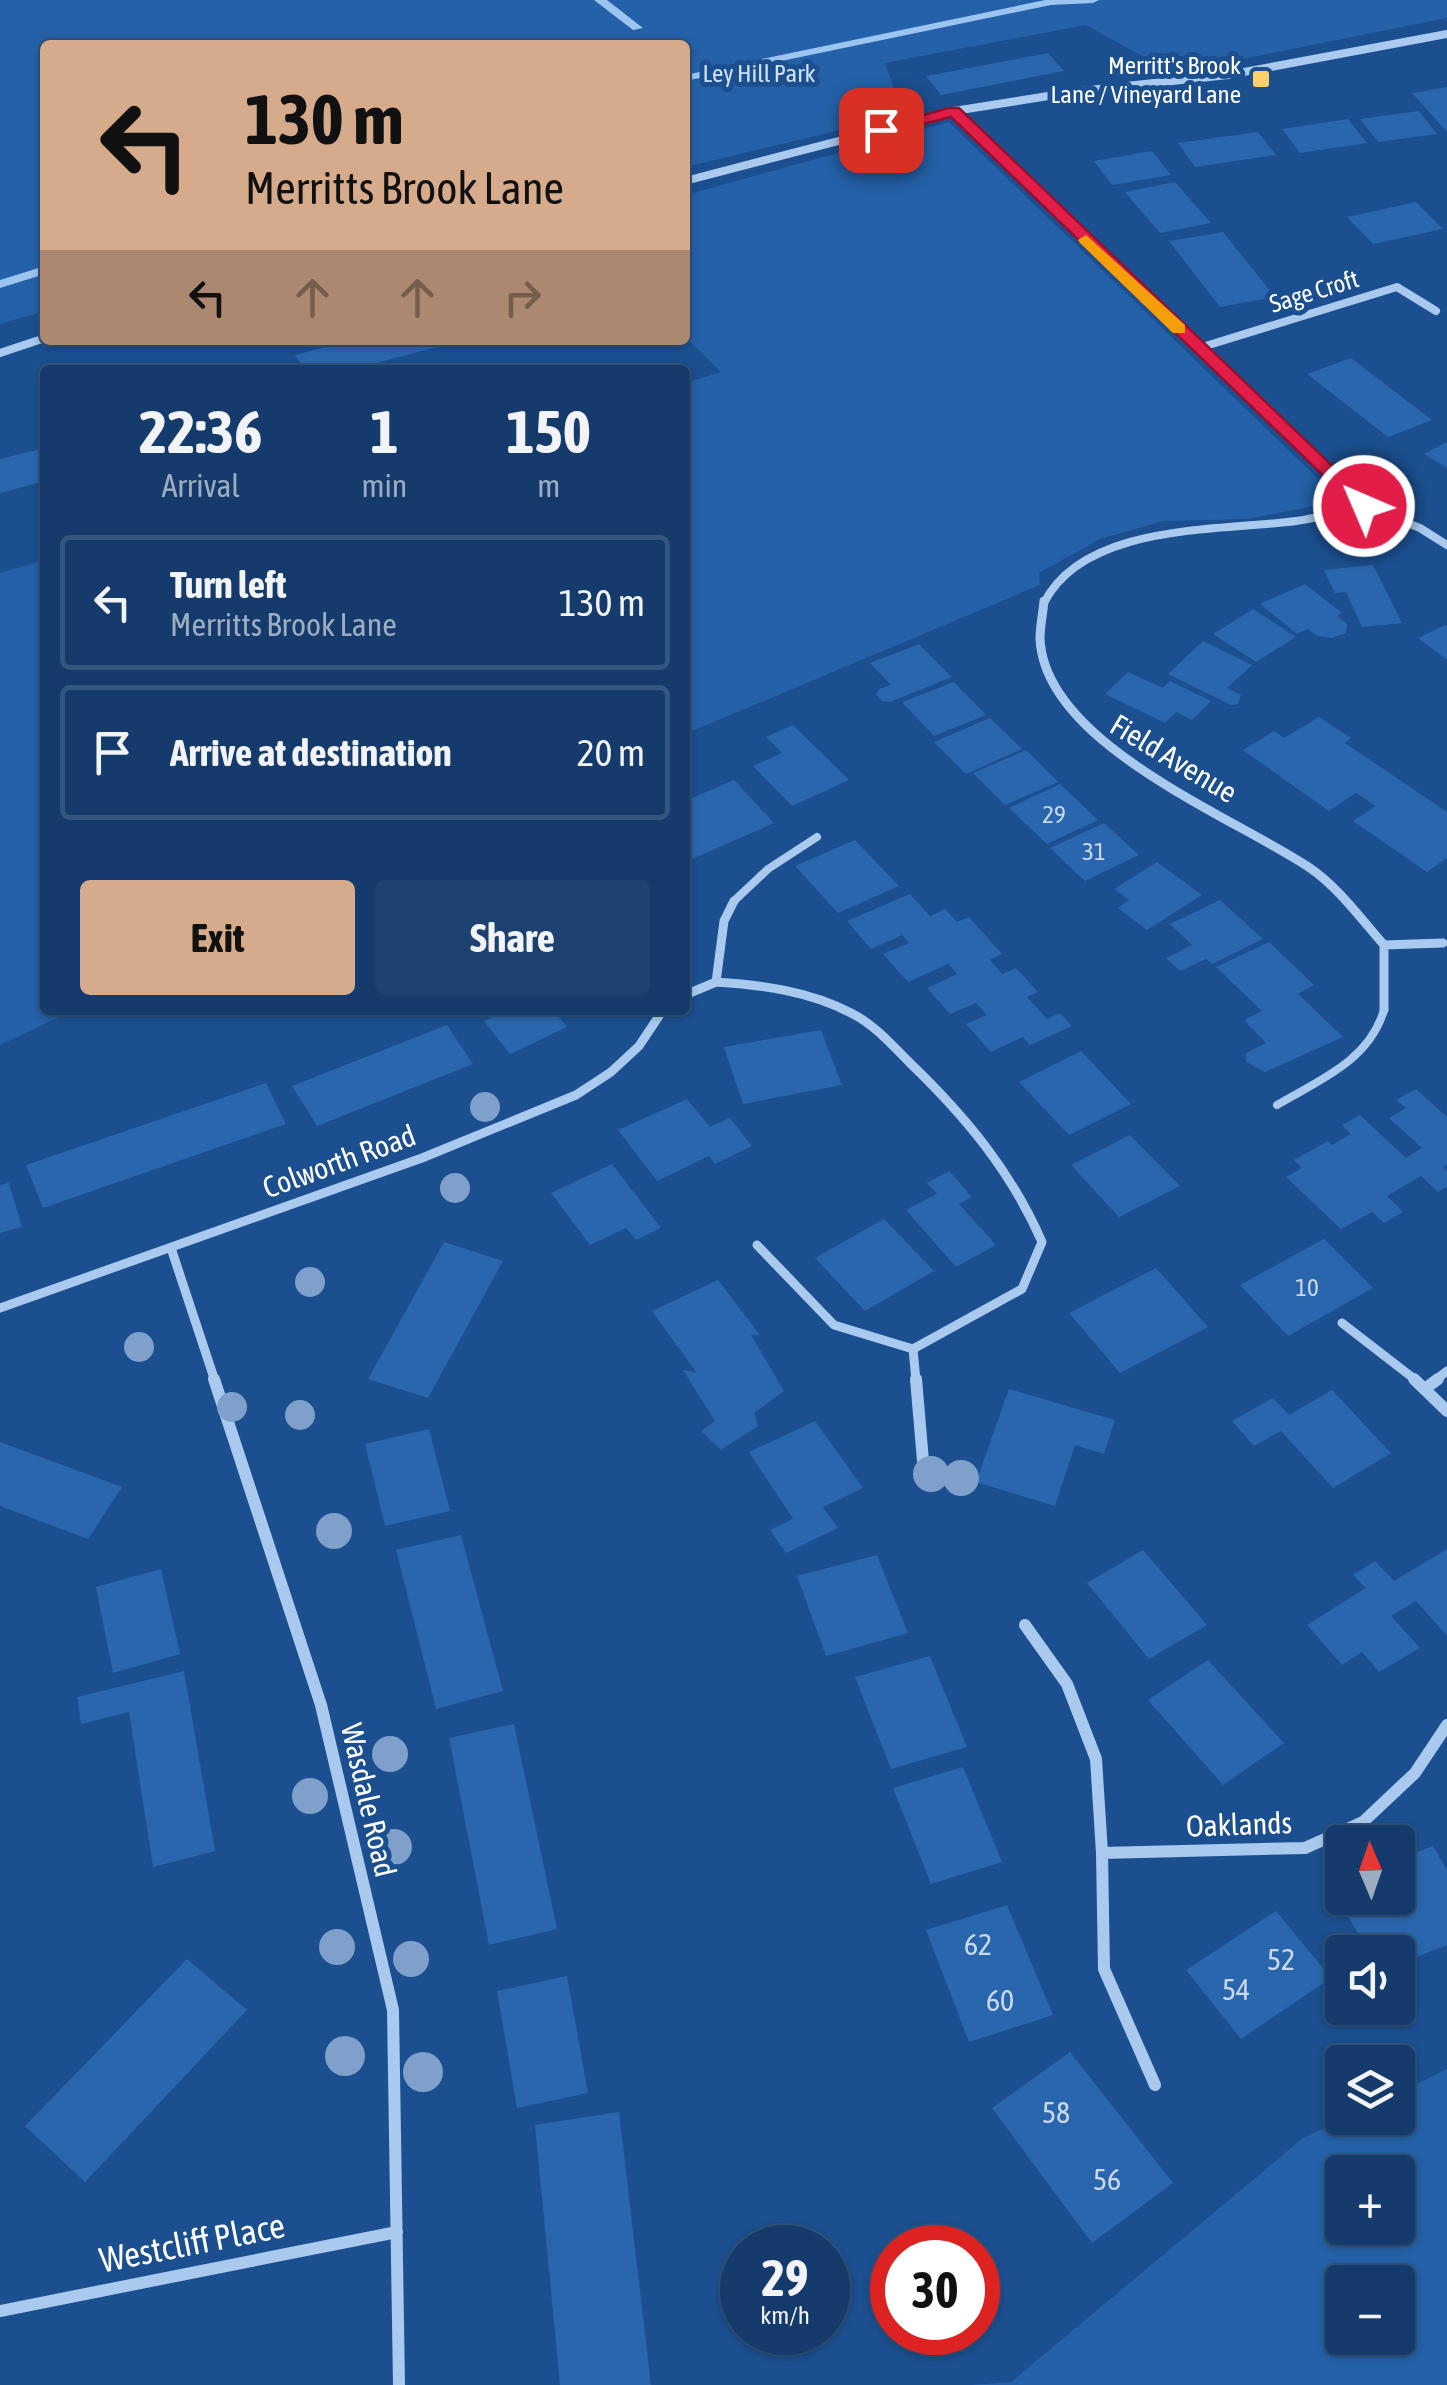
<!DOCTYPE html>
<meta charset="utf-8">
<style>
body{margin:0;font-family:"Asap Condensed",sans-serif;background:#1d4271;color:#f1f3f6;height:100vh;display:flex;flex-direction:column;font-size:38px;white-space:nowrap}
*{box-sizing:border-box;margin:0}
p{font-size:32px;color:#9dadc1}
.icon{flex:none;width:55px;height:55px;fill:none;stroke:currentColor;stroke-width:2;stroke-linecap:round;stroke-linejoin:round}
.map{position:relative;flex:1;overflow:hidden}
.sheet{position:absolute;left:40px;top:365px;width:650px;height:650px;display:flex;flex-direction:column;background:#143b6b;border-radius:10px;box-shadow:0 2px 8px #0004,0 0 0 2px #33557e}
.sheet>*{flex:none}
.hud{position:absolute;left:40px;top:40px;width:650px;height:305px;border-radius:10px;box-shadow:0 2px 8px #0004,0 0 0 2px #33557e;background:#d6ab8b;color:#111;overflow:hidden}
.needle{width:65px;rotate:358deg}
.buttons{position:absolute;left:1325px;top:1825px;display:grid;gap:20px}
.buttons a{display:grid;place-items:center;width:90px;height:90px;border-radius:10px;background:#143b6b;box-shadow:0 2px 8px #0004,0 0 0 2px #33557e;font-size:50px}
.speed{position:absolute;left:720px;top:2225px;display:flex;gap:20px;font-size:50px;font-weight:700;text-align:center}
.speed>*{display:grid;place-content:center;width:130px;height:130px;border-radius:50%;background:#143b6b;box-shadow:0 2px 8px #0004,0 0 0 2px #33557e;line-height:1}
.speed small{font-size:25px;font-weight:400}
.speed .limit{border:15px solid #d22;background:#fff;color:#111}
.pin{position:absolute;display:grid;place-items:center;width:85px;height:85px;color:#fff;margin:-42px;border-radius:20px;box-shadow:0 5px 15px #0006}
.me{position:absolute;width:110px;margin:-55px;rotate:315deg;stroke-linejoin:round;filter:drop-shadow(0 0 8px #0008)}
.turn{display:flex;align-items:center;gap:35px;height:210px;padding:0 40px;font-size:45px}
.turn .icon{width:130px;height:130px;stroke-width:2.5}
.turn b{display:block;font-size:70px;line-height:85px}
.lanes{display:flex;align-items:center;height:95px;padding:0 40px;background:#0003;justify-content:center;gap:50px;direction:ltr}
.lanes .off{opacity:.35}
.eta{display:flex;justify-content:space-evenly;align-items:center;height:170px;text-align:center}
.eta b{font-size:60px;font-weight:700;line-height:70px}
.cta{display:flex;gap:20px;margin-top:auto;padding:20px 40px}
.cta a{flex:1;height:115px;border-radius:10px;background:#d6ab8b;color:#111;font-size:40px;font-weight:700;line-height:115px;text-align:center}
.cta a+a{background:#1d4271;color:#f1f3f6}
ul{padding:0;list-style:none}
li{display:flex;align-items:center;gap:30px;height:135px;margin:0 20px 15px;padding:0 20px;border:5px solid #33557e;border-radius:10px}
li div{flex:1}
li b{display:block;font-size:38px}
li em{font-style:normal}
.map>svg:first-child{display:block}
.green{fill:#2461a8;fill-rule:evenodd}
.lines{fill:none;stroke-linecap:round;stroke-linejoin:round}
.stream{fill:#9cc4f0;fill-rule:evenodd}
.building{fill:#2a66ad}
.lane{stroke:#a9c9ee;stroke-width:8}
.street-far2{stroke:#a9c9ee;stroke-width:8}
.street-far1{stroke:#a9c9ee;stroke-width:9}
.street{stroke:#a9c9ee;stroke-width:12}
.tree{fill:#7ea0ca}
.route{fill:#e11d48;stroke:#92132f;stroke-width:2.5}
.slow{fill:#f59e0b}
.poi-dot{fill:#ffd166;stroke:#1b4f8f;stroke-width:4}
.labels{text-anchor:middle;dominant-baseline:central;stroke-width:10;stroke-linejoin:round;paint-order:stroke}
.far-poi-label{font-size:25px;fill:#fff;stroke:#1b4f8f;text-anchor:end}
.far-park-label{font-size:25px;fill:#cfe3fa;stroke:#1b4f8f}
.far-street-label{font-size:25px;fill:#fff;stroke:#1b4f8f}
.number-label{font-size:25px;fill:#cad9ea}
.street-label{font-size:30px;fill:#fff;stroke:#1b4f8f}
.near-number-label{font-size:30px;fill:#cad9ea}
.near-street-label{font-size:35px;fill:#fff;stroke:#1b4f8f}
</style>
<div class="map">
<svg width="1447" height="2385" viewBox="0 0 1447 2385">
<rect width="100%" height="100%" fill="#1b4f8f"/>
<path class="green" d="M0,0H1447V18L1173,73L1086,25L885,63L903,115L685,167V45H45V311L0,324Z
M949,122L1341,501L1248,519L1164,521L1100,539L1039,573L1040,585L685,734V383L721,372L685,337V195Z
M45,560V1010H74L0,1045V573Z
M1447,2069V2385H970L1011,2382L1303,2138L1346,2118H1398V2093ZM1398,2172V2228H1342V2172ZM1342,2282H1398V2338H1342Z"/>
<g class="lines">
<path class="stream" d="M594,0H607L643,28L633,30Z
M1045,0H1099L1093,3L1051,5L685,81V75Z
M45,266V274L0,288V280Z"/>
</g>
<path class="building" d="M1048,53L1064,71L941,95L926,76Z
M1447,87V132L1412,93Z
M1419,111L1437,134L1378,142L1360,119Z
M1348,119L1367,143L1300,153L1282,129Z
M1258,132L1276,155L1195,167L1178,143Z
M1152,151L1171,175L1112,185L1094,161Z
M1175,182L1211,223L1160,233L1125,192Z
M1416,202L1443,229L1373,244L1347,217Z
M1223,232L1275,297L1220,307L1169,241Z
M351,340H432L437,347L349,370H305L295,355Z
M1351,358L1432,420L1388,437L1307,374Z
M1447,442V468L1424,454Z
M45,448V481L0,493V459Z
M1373,565L1402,623L1362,627L1346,592L1335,593L1324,570Z
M1305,584L1342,613L1337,616L1347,624L1346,633L1332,638L1317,636L1308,629L1297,634L1260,604Z
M1253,609L1296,637L1256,662L1213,634Z
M1445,625L1447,627V660L1418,638Z
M1203,641L1252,665L1227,688L1241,695L1238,704L1231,705L1168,674Z
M919,644L952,677L890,702L882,701L876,695L879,689L891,685L870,663Z
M1128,672L1163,688L1170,681L1211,701L1192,720L1176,712L1165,723L1105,694Z
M954,682L986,715L934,736L902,702Z
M1319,717L1351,738L1345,743L1447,812V858L1427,872L1353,821L1376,806L1356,793L1329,811L1243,750L1274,731L1284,738Z
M990,718L1022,749L966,774L934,742Z
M793,725L849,780L792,806L753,766L782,753L766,737Z
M1026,750L1058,782L1005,805L973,773Z
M734,780L774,823L685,862V801Z
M1060,784L1098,820L1047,844L1009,808Z
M1104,823L1139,855L1085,881L1050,848Z
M855,840L899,886L838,913L795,866Z
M1157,862L1202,895L1147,930L1118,908L1129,900L1114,889Z
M910,894L930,916L945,909L957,922L969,917L1002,954L990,960L1002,974L1016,968L1038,992L1027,997L1047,1019L1060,1013L1072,1026L1030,1045L1023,1037L991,1052L966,1024L987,1015L976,1003L950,1014L927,988L957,974L948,964L908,982L883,954L909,943L902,935L871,949L847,921Z
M1220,900L1263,939L1212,964L1206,959L1180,971L1166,958L1192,945L1170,924Z
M1269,942L1314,985L1298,994L1343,1037L1265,1072L1246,1062V1053L1266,1043L1244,1020L1262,1011L1216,967Z
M498,1010H553L567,1027L510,1054L484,1021L500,1013Z
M447,1025L473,1064L317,1126L292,1086Z
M821,1030L842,1085L743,1104L724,1047Z
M1081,1051L1131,1104L1069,1135L1019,1082Z
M266,1083L286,1124L43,1208L26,1165Z
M1416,1089L1447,1117V1165L1443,1167L1447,1171V1187L1438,1192L1421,1176L1387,1196L1403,1212L1384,1223L1372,1212L1341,1229L1286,1177L1302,1168L1294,1160L1328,1141L1332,1145L1351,1134L1342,1125L1360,1115L1406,1158L1422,1148L1389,1118L1406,1108L1396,1100Z
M687,1099L710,1127L730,1118L752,1146L715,1164L709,1156L657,1181L618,1130Z
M1130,1135L1180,1186L1119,1217L1071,1165Z
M612,1164L661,1228L636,1240L626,1228L590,1245L551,1193Z
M949,1171L972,1197L959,1204L996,1245L956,1267L906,1210L937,1194L927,1183Z
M9,1183L22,1227L0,1233V1185Z
M884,1219L934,1271L865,1311L815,1258Z
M1324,1239L1373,1288L1288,1336L1240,1285Z
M444,1242L503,1261L428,1398L368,1379Z
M1156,1268L1208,1327L1120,1373L1069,1313Z
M718,1280L760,1335H751L784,1391L754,1413L758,1426L721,1450L701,1431L715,1421L683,1370L696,1372L652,1311Z
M1009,1389L1115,1420L1104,1454L1075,1445L1055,1506L976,1482Z
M1332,1390L1391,1453L1333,1488L1281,1431L1254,1446L1232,1421L1273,1398L1289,1415Z
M815,1421L863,1488L823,1507L838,1528L786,1553L770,1530L793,1519L749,1452Z
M429,1429L450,1511L385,1526L365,1444Z
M0,1442L122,1487L88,1539L0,1506Z
M461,1535L503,1691L436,1709L396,1550Z
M1447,1549V1636L1416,1601L1391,1616L1420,1648L1379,1672L1362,1652L1342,1665L1307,1625L1366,1588L1353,1575L1375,1561L1394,1581Z
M1143,1550L1207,1625L1149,1659L1087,1583Z
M877,1555L908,1633L826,1656L797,1576Z
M161,1569L180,1654L113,1673L96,1587Z
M930,1656L967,1747L891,1769L855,1677Z
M1208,1660L1284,1743L1223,1785L1148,1700Z
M184,1671L215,1851L153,1867L129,1712L81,1724L77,1697Z
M514,1724L557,1929L489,1945L449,1738Z
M963,1767L1002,1862L931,1884L893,1788Z
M1433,1846L1447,1870V1945L1398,1964V1952H1368L1330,1883L1342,1878V1898H1398V1859Z
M1007,1905L1053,2015L969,2042L926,1930Z
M1276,1911L1331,1978L1241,2039L1186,1970Z
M187,1959L247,2010L85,2182L25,2126Z
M567,1976L588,2093L517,2108L497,1991Z
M1070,2052L1173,2183L1092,2243L992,2108Z
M619,2112L651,2385H560L535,2125Z"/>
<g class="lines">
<path class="lane" d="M734,901L768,869L817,837
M1277,1105C1319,1080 1369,1061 1384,1010"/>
<path class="street-far2" d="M954,111L1364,506L1420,528L1447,545
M685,181L954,111L1080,91L1228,75L1447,34
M1199,348L1397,287L1436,311
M0,353L45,338
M1044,603C1084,523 1220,531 1296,521C1319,518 1342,511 1364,506"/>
<path class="street-far1" d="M1044,601C1043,613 1040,626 1040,639C1045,744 1232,816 1310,868C1339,888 1361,919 1384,945L1443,943
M1384,945V1010
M716,982C762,985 809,991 851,1013C875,1025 891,1044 910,1063C965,1116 1011,1171 1042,1242L1022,1289L913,1349L916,1381
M685,995L716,982L724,921L734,901
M757,1245L834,1325L913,1349
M171,1248L215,1381
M0,1308L422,1158L576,1095L611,1072L639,1046L663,1010
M1342,1323L1417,1381
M1434,1381L1447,1371"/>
<path class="street" d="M214,1379L321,1705L393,2010L399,2385
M916,1379L923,1461
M1414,1379L1447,1411
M1426,1388L1438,1379
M1025,1625L1067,1684L1096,1759L1102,1853
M1155,2085L1104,1969L1102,1853L1305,1848L1363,1822L1415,1773L1447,1725
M0,2311L397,2232"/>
</g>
<g class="tree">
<circle cx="485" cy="1107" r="15"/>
<circle cx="455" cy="1188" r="15"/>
<circle cx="310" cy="1282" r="15"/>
<circle cx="139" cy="1347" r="15"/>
<circle cx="232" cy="1407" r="15"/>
<circle cx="300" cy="1415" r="15"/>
<circle cx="931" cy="1474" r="18"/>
<circle cx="961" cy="1478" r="18"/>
<circle cx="334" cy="1531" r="18"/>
<circle cx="390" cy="1754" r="18"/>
<circle cx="310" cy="1796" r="18"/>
<circle cx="394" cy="1847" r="18"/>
<circle cx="337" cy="1947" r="18"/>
<circle cx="411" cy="1959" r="18"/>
<circle cx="345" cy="2056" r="20"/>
<circle cx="423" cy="2072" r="20"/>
</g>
<path class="route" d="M948,108H959L1370,502V509H1358L951,117L881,135L874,130Z"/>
<path class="slow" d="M1086,235L1185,325V333H1173L1080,243L1078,240Z"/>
<rect class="poi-dot" x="1251" y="69" width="20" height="20" rx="5"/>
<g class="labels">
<g class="far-poi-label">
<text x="1241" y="65">Merritt's Brook<tspan x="1241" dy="29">Lane / Vineyard Lane</tspan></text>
</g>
<g class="far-park-label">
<text x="759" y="73">Ley Hill Park</text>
</g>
<g class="far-street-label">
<text transform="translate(1314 291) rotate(-17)">Sage Croft</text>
</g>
<g class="number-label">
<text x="1054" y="814">29</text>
<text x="1094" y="851">31</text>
<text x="1307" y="1287">10</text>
</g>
<g class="street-label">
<text transform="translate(1174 758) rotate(31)">Field Avenue</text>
<text transform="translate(339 1161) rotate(-20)">Colworth Road</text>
<text transform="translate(369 1800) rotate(77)">Wasdale Road</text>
<text transform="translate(1239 1824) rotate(-2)">Oaklands</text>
</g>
<g class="near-number-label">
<text x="978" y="1944">62</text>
<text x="1281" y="1959">52</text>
<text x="1236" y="1989">54</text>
<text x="1000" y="2000">60</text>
<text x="1056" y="2112">58</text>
<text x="1107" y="2179">56</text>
</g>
<g class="near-street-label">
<text transform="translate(192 2242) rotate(-11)">Westcliff Place</text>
</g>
</g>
</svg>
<div class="buttons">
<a><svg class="needle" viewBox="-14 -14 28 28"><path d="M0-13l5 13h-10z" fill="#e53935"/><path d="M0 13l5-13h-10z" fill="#9dadc1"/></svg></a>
<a><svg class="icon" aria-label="sound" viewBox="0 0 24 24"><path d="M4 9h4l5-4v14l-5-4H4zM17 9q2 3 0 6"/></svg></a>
<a><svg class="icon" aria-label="layers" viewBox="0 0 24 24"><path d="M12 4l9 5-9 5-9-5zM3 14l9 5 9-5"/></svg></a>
<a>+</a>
<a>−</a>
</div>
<div class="speed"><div>29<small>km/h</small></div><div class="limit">30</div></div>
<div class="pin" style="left:881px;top:130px;background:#d93025"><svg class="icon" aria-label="arrive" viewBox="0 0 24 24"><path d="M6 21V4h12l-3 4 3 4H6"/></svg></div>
<svg class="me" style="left:1364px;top:506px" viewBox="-20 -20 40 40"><circle r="17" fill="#e11d48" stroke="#fff" stroke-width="3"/><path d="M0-11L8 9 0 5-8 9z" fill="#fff"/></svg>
<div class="hud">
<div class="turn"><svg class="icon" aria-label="left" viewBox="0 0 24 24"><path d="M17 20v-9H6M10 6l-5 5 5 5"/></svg><div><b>130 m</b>Merritts Brook Lane</div></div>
<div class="lanes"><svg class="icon" aria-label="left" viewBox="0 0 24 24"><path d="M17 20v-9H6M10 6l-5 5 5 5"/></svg><svg class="icon off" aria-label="ahead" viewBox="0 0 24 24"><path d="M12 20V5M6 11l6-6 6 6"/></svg><svg class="icon off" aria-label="ahead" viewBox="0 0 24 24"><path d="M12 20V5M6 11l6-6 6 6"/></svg><svg class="icon off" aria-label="right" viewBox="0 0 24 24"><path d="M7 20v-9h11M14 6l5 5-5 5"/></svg></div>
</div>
<section class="sheet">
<div class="eta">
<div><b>22:36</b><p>Arrival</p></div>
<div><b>1</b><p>min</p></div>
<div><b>150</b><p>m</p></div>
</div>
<ul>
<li><svg class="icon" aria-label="left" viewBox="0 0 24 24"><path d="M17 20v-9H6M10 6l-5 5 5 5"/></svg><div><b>Turn left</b><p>Merritts Brook Lane</p></div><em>130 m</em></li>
<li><svg class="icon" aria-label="arrive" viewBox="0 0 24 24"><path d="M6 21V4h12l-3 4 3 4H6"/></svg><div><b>Arrive at destination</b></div><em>20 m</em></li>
</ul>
<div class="cta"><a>Exit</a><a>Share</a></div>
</section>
</div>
